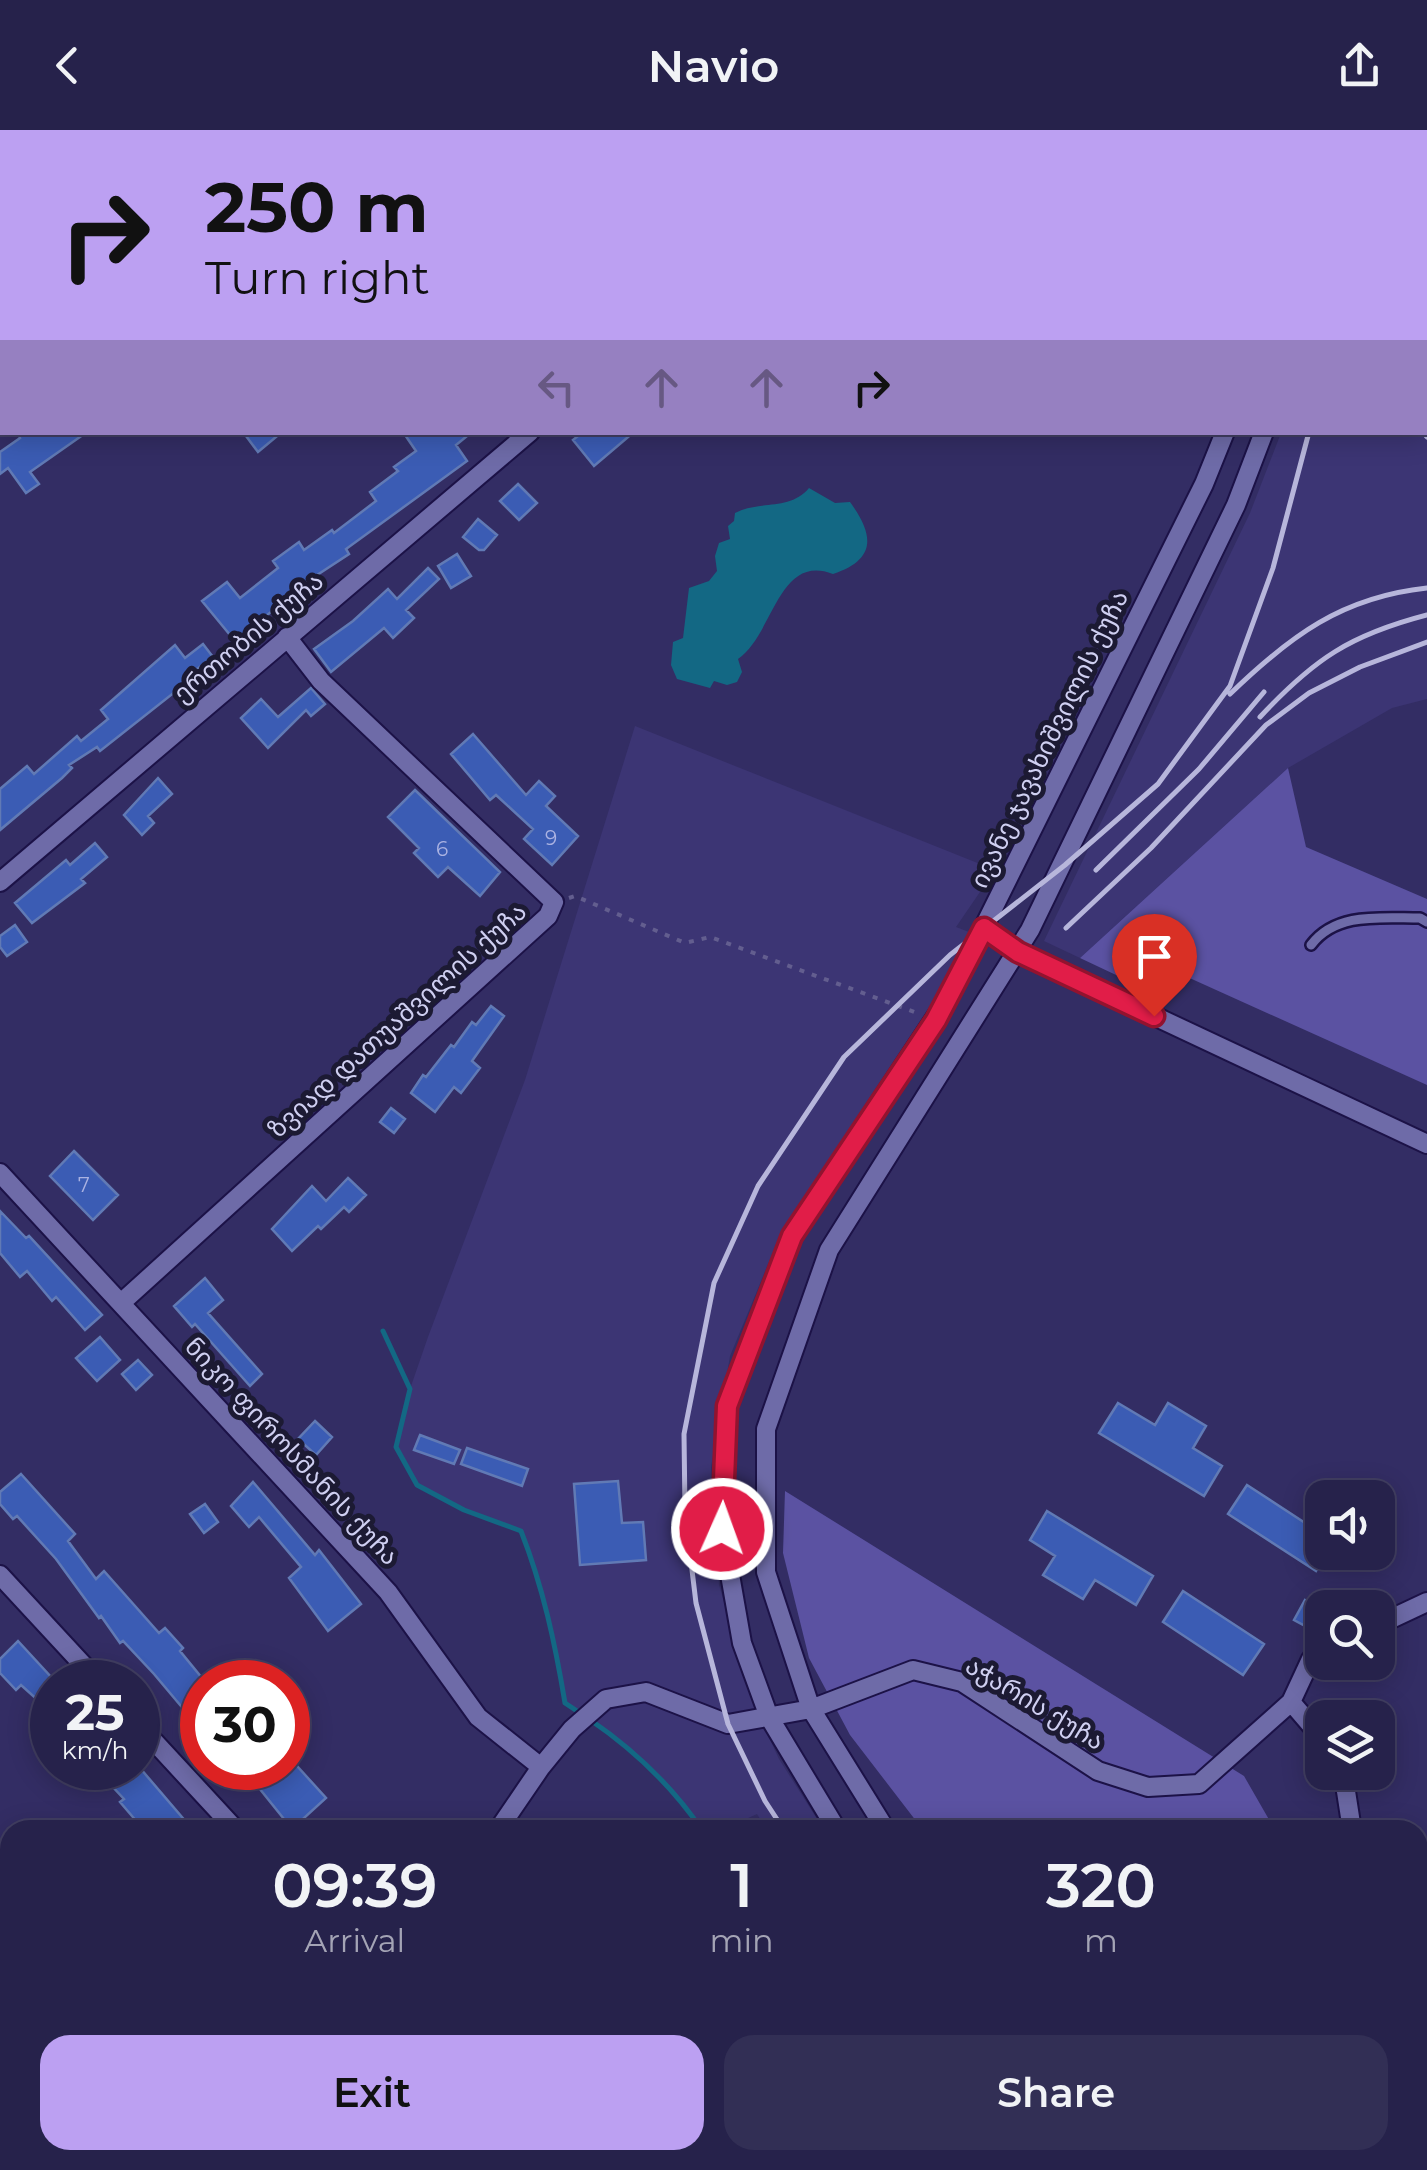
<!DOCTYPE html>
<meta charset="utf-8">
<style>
body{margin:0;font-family:Montserrat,"Noto Sans Georgian",sans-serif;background:#322f55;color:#f1f3f6;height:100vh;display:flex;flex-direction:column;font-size:38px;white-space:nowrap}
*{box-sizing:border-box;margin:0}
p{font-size:32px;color:#a4a4b5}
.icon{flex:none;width:55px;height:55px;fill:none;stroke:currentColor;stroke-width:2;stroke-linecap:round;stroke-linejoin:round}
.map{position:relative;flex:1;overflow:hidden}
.side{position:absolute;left:0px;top:1690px;width:1428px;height:350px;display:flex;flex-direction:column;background:#26224b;border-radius:30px 30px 0 0;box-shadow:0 5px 25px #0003,0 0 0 2px #423f63}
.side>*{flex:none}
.banner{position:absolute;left:0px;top:0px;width:1428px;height:305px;box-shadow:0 5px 25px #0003,0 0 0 2px #423f63;background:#bca0f2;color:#111;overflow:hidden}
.controls{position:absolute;left:1305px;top:1350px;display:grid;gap:20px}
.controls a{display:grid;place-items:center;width:90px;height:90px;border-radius:20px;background:#26224b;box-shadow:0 5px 25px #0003,0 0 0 2px #423f63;font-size:50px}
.speed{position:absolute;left:30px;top:1530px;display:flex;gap:20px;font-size:50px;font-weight:700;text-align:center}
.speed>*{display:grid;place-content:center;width:130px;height:130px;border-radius:50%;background:#26224b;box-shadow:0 5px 25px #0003,0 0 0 2px #423f63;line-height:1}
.speed small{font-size:25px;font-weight:400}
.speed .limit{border:15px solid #d22;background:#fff;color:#111}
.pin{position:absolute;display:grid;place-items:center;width:85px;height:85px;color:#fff;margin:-102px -42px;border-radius:50% 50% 50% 0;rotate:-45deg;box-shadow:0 0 10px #0007}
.pin .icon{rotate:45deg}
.me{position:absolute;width:110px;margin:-55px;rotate:2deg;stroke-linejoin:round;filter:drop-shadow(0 0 8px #0008)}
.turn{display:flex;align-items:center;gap:35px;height:210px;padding:0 40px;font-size:45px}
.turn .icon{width:130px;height:130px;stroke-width:2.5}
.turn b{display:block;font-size:70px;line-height:85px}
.lanes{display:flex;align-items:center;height:95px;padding:0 40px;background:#0003;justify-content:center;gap:50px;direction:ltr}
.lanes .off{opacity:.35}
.eta{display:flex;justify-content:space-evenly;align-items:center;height:170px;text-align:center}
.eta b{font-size:60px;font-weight:600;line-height:70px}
.primary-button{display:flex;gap:20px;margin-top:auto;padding:20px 40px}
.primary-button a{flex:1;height:115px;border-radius:30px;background:#bca0f2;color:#111;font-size:40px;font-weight:600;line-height:115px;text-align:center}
.primary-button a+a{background:#322f55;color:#f1f3f6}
header{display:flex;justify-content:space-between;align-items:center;height:130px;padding:0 40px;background:#26224b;font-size:45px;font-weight:600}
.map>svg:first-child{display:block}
.built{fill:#3c3574}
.green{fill:#5b52a2}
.water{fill:#136884}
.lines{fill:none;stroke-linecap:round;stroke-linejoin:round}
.stream{stroke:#136884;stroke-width:5}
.building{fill:#3b5cb4;stroke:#617ab5;stroke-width:2.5}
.lane-casing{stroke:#1c1247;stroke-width:14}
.street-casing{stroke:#1c1247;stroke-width:22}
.path{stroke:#635e8f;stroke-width:4;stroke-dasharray:5 8;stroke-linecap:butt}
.lane{stroke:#6e6ba8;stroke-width:9}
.street{stroke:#6e6ba8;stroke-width:18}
.rail{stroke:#b7b6db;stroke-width:5}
.route-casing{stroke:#92132f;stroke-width:25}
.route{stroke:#e11d48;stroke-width:18}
.labels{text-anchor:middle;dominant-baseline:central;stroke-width:10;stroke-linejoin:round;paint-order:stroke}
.number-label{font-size:20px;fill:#aab2e2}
.street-label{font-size:25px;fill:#cfcff1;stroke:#1c1a33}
</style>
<header><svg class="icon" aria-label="back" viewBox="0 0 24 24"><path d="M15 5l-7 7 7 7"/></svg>Navio<svg class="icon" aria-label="share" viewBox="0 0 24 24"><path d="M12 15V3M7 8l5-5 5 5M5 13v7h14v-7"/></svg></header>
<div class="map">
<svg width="1427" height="2040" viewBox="0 0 1427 2040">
<rect width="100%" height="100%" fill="#332d64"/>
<path class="built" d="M1340,0H1427V569L1392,578L1288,638L1080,828L1044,811L1250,383L1281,303L1425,302V2H1339Z
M635,596L995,740L956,797L977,805L781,1103L730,1226L711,1337L719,1455L755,1578L779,1629L824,1700H767L757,1684L722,1700H702L682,1671L622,1612L565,1573L553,1500L538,1443L521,1401L464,1380L417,1355L396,1317L410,1259L428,1207L525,950Z"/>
<path class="green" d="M1288,638L1306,717L1427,769V955L1163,836L1150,861L1080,828Z
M785,1361L1244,1646L1275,1700H923L850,1605L809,1528L783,1423Z
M1418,1941L1427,1957V2040H1196L1188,2030H1418Z
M751,2030H1048L1056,2040H737Z"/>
<path class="water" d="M809,358L835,373L850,372C874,405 877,429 833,444C778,423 774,504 738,529L742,542L737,552L727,555L714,551L710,558L677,549L671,535L673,512L683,508L689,458L709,451L717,441L715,426L719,413L730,409L728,396L734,391L735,383C760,370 790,381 809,358Z"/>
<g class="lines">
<path class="stream" d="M383,1201L410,1259L396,1317L417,1355L464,1380L521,1401C543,1457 555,1513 565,1573L580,1583
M589,1589C633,1619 672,1656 702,1700
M1002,2030L1006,2040"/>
</g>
<path class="building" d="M17,302H87L30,342L39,354L26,363L8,338L0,344V322L20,308Z
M243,302H282L258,322Z
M403,302H472L456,315L467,331L346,419L349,424L285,466L287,469L235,511L202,471L227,452L240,468L278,438L273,431L299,412L304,420L332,400L334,403L376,371L370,362L398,341L394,337L416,321Z
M583,302H634L594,336L573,310Z
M518,354L537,373L519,390L500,371Z
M478,389L497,405L484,420H479L463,407Z
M457,424L471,446L451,458L438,436Z
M428,438L439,449L406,480L414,488L393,508L384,498L331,542L314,519L353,491L388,459L397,469Z
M203,514L213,527L196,540L199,543L100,621L97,617L69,635L72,638L62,648L0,700V659L27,636L34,644L77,606L81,611L108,589L101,580L175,515L185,528Z
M311,558L325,574L311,586L306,580L268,618L241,588L261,569L278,587Z
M473,604L526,665L539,651L555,666L546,676L578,706L552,735L524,709L533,699L496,665L490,670L451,624Z
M158,648L172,664L148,686L154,693L142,705L124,685Z
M415,660L500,742L480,766L448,737L438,747L414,723L419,718L388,687Z
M95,713L107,727L81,749L85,753L32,793L15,773L66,730L70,735Z
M15,795L27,812L7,826L0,817V806Z
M491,876L504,886L472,931L480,938L461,963L454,957L435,982L411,963L423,945L426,947L451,915L454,917L472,892L476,895Z
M391,978L405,989L394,1003L380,992Z
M74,1021L118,1065L93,1090L50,1046Z
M348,1048L366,1065L349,1082L344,1077L321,1099L318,1096L292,1121L272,1099L312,1056L326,1071Z
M0,1081L26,1108L29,1106L102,1185L85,1200L56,1167L52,1171L27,1141L20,1147L0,1123Z
M205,1148L223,1170L208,1183L262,1244L250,1256L195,1194L192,1197L174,1176Z
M100,1207L120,1230L97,1251L76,1228Z
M138,1230L152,1245L136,1260L122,1244Z
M1118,1273L1155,1295L1168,1273L1206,1296L1193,1318L1222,1336L1204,1366L1099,1303Z
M315,1291L332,1307L316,1325L298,1309Z
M420,1305L460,1320L454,1334L414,1320Z
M467,1318L528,1339L522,1356L461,1334Z
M21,1344L75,1404L68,1411L96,1449L104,1441L159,1503L165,1498L183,1518L180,1521L202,1548V1601L154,1544L123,1511L120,1513L101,1486L99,1488L56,1429L17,1386L13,1389L0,1374V1362Z
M618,1351L622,1393L643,1392L646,1430L580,1435L574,1354Z
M253,1352L315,1425L319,1420L361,1474L328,1501L289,1448L301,1437L259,1387L249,1397L231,1376Z
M1247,1355L1322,1404V1431L1316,1441L1228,1384Z
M205,1374L218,1392L204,1403L190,1384Z
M1047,1381L1153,1446L1136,1475L1095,1450L1083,1469L1043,1445L1055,1426L1030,1410Z
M1183,1461L1264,1514L1243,1545L1163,1492Z
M1305,1470L1320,1478L1309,1498L1294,1490Z
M18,1511L52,1548V1583L21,1555L16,1560L0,1543V1529Z
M288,1626L326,1668L292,1699L243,1638H288Z
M95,1638H140L193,1700H144L120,1672L124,1669Z"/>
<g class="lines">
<defs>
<path id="lane" d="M1414,0L1416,2
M1425,15L1427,18
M1311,815C1336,782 1380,788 1420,788L1427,792"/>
<path id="street" d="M533,0L535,2
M318,2L321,0
M884,2L885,0
M1327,2L1328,0
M1361,2V0
M0,49L2,52
M0,257L2,255
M0,752L530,302
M984,798L1018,822L1427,1014
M0,1043L388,1462L478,1587L541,1637
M121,1173L548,786L554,772L321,551L287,507
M0,1445L99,1552
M1378,1495L1427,1472
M1291,1572L1322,1608
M138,1594L236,1700
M1343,1642L1352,1700
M498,1700L541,1637L572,1599L606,1569L646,1562L728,1594L811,1579L913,1540L962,1552L1098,1641L1148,1657L1199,1654L1291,1572L1311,1529L1322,1523
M837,1700L769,1587L742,1513L722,1399L727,1276L792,1106L949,867L1204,354L1225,302
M886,1700L811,1579L766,1442V1299L829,1120L1030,800L1236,375L1264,302
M1418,1969L1427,1980
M1095,2030L1103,2040
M1153,2030L1162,2040
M3,2040L16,2030"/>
</defs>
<use href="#lane" class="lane-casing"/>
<use href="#street" class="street-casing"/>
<path class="path" d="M569,768L575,766L685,813L710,807L920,884
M253,2040L257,2030"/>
<use href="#lane" class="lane"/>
<use href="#street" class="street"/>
<path class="rail" d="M1390,2L1391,0
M1423,302L1427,307
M1230,564C1290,506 1342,467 1427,458
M1260,587C1314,529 1350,505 1427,485
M1096,740L1199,639L1264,562
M1066,798L1151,718L1266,595L1309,563L1360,537L1427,512
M784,1700L765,1671L728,1594L696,1473L685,1382L684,1304L714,1153L758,1056L844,927L950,825L1065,735L1158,654L1230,556L1273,438L1309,302
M1063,2030L1072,2040"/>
</g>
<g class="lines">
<defs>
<path id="route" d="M722,1399L727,1276L792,1106L936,890L984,798L1018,822L1154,886"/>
</defs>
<use href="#route" class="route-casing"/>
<use href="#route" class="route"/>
</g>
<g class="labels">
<g class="number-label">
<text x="551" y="708">9</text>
<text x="442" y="719">6</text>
<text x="84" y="1055">7</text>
</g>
<g class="street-label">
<text transform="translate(248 507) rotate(-40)">ერთობის ქუჩა</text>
<text transform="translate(1049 609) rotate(-64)">ივანე ჯავახიშვილის ქუჩა</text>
<text transform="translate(397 890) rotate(-42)">ზვიად დათუაშვილის ქუჩა</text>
<text transform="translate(292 1321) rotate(47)">ნიკო ფიროსმანის ქუჩა</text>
<text transform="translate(1035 1573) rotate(31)">აჭარის ქუჩა</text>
</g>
</g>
</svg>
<div class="controls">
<a><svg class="icon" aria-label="sound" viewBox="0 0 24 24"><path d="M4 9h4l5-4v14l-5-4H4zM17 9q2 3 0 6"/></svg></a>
<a><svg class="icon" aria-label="search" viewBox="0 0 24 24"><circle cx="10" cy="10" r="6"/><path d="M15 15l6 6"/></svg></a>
<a><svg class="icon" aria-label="layers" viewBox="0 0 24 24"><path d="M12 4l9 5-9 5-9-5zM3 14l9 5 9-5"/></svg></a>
</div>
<div class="speed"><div>25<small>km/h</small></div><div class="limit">30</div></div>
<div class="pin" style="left:1154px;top:886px;background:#d93025"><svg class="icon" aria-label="arrive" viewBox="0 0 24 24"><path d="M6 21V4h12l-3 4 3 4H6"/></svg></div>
<svg class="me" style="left:722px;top:1399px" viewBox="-20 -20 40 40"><circle r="17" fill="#e11d48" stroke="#fff" stroke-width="3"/><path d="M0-11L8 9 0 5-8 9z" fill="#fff"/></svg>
<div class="banner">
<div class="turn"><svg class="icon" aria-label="right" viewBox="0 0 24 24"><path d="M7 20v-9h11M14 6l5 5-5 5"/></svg><div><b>250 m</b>Turn right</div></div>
<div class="lanes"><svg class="icon off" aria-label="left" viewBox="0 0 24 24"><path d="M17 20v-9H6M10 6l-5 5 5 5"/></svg><svg class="icon off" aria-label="ahead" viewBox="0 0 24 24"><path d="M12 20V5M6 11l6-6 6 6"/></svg><svg class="icon off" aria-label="ahead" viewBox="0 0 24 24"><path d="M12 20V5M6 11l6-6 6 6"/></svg><svg class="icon" aria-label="right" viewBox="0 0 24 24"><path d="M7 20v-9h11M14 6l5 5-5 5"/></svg></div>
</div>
<section class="side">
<div class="eta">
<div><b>09:39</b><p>Arrival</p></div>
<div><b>1</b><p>min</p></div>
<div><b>320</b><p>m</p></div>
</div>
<div class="primary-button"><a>Exit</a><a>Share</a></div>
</section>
</div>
